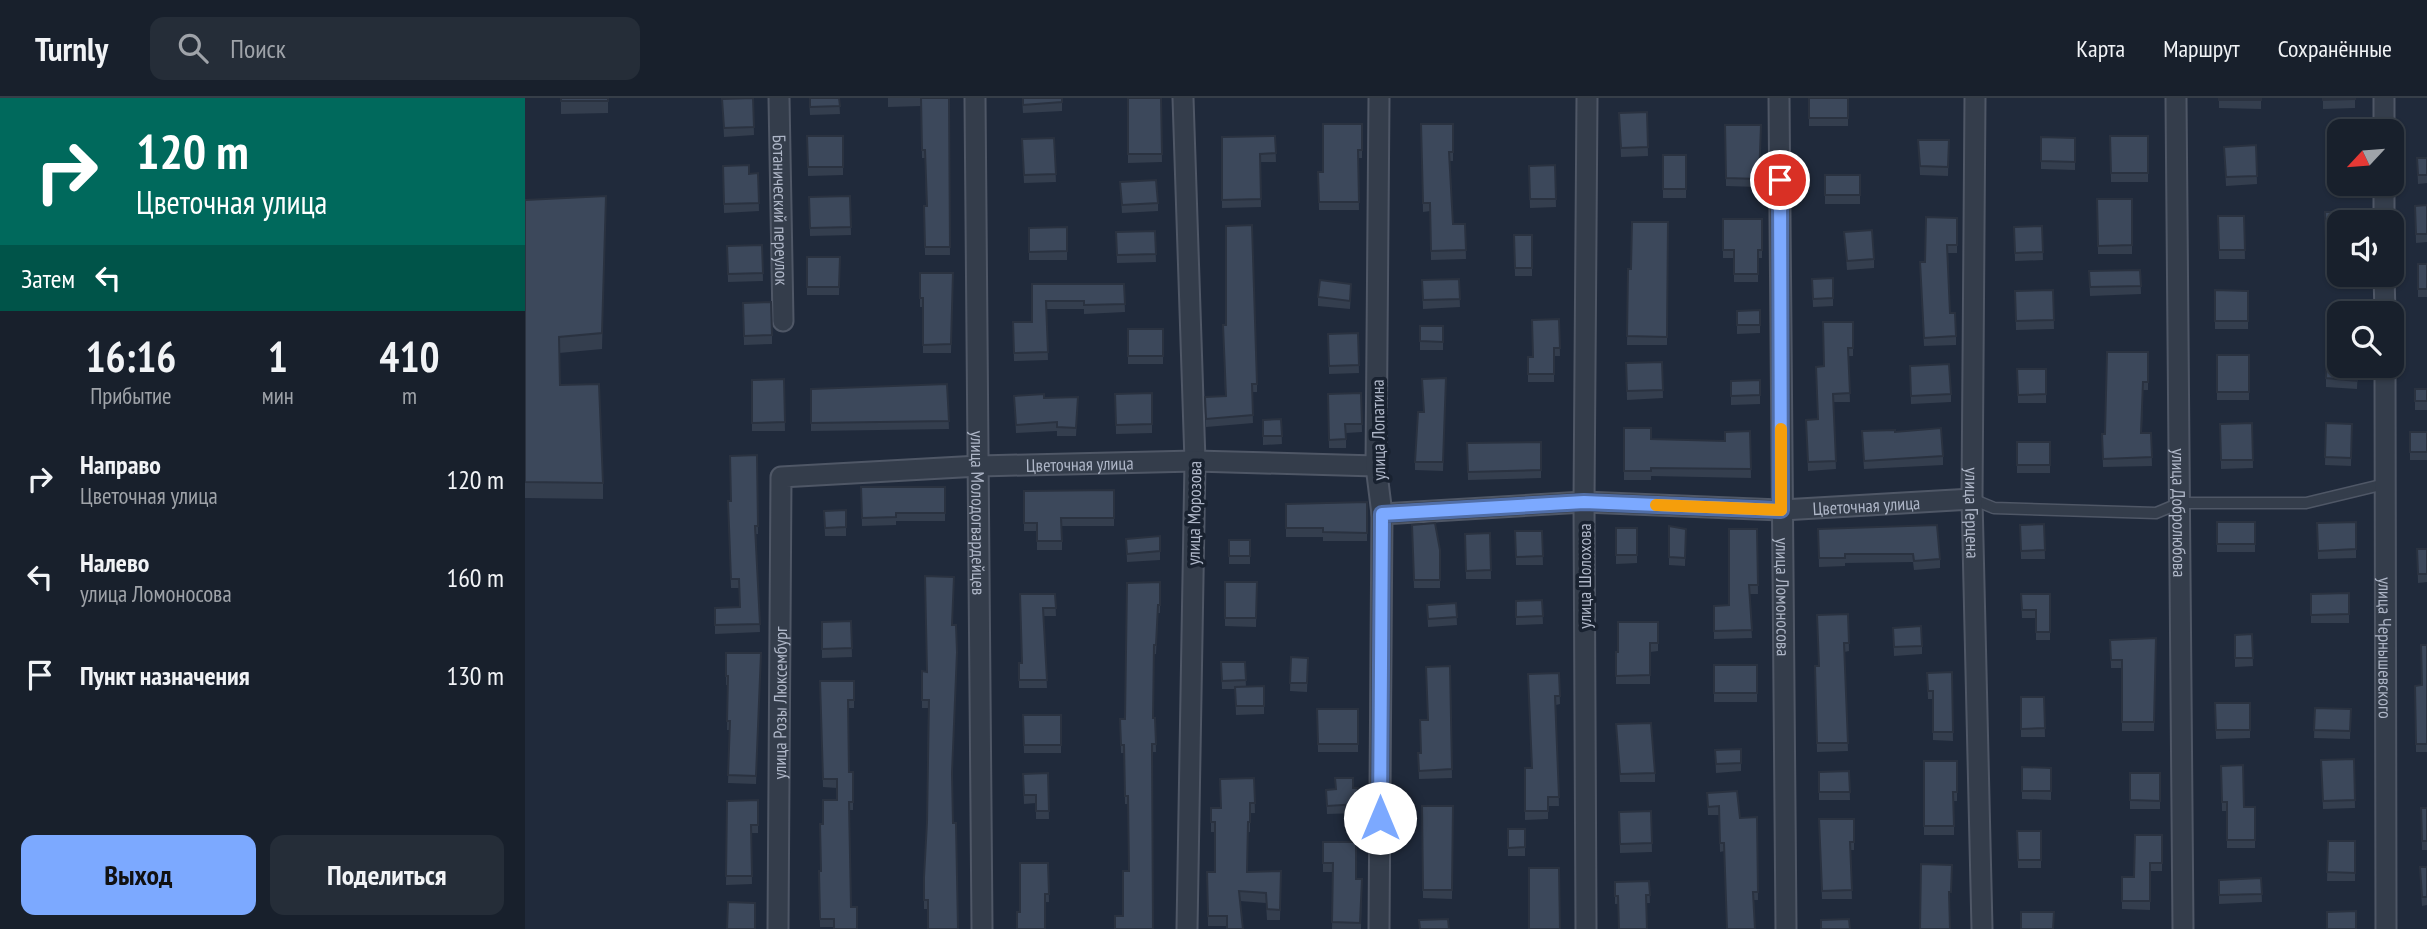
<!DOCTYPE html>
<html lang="ru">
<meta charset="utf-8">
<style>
body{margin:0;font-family:"PT Sans Narrow",sans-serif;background:#252d38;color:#f1f3f6;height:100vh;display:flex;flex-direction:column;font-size:26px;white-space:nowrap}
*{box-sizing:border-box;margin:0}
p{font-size:23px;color:#9fa3a9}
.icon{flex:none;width:38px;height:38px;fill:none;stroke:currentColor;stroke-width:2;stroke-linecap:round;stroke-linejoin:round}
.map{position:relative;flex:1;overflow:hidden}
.panel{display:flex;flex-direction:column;background:#18202c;width:525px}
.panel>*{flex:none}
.guide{background:#00695c;color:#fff;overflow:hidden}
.needle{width:46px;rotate:244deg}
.fabs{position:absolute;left:1802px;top:21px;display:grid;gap:14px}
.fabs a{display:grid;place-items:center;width:77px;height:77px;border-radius:14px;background:#18202c;box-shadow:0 2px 5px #0004,0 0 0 2px #363e48;font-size:35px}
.pin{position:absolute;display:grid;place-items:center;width:60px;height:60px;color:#fff;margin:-30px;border:4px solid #fff;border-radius:50%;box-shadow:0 2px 7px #0007}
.me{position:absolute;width:77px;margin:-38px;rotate:0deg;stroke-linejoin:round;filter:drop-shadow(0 0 5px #0008)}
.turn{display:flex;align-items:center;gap:24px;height:147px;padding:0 21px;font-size:32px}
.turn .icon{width:91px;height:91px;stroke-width:2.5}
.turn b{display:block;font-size:49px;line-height:60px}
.then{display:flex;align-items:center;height:66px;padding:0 21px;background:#0003;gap:14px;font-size:26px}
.eta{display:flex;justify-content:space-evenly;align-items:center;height:119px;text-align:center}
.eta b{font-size:42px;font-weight:600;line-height:49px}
.action{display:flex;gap:14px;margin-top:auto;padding:14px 21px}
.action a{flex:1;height:80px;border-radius:14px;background:#7ca9ff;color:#111;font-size:28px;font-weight:600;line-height:80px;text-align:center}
.action a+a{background:#252d38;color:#f1f3f6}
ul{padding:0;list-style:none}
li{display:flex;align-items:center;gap:21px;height:98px;padding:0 21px}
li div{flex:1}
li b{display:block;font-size:26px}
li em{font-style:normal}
header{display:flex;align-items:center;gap:42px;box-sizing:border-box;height:98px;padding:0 35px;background:#18202c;border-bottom:2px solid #363e48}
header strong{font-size:33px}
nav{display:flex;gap:38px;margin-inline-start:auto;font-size:24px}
.search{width:490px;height:63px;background:#252d38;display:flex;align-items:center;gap:18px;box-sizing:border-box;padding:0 24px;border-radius:14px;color:#9fa3a9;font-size:26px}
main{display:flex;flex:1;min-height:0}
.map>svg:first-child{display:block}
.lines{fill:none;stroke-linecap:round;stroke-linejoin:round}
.lane-casing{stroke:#4f5766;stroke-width:13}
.street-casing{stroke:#4f5766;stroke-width:23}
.lane{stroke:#343d4b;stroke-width:10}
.street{stroke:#343d4b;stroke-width:19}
.wall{fill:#343e4e}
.building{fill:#3c485b;stroke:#2a3240;stroke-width:2}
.route-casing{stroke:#516ea6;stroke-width:18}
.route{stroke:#7ca9ff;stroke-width:12}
.slow{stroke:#f59e0b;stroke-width:12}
.labels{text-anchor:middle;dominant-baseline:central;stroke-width:7;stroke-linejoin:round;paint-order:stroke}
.street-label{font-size:18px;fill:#afb7c8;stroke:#192230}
</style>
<header>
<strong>Turnly</strong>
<div class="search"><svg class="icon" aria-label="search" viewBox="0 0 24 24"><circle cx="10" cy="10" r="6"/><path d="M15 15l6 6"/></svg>Поиск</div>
<nav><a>Карта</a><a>Маршрут</a><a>Сохранённые</a></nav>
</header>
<main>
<section class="panel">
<div class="guide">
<div class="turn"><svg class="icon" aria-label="right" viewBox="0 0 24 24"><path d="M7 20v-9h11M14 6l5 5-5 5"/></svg><div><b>120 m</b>Цветочная улица</div></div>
<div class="then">Затем<svg class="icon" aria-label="left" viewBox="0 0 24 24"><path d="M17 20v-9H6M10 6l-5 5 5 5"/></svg></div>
</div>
<div class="eta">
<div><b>16:16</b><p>Прибытие</p></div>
<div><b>1</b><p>мин</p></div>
<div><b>410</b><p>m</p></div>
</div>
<ul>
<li><svg class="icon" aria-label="right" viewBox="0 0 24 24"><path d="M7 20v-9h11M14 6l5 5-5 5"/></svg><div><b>Направо</b><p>Цветочная улица</p></div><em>120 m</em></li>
<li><svg class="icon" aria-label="left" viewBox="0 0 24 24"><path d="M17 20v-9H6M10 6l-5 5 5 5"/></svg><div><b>Налево</b><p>улица Ломоносова</p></div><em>160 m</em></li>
<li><svg class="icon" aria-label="arrive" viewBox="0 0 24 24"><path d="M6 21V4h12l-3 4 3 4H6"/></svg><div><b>Пункт назначения</b></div><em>130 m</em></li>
</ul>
<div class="action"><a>Выход</a><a>Поделиться</a></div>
</section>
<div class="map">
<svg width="1902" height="831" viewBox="0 0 1902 831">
<rect width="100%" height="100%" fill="#202a3b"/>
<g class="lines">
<defs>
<path id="lane" d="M1447,401L1469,410L1631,415L1655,405H1781L1860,386"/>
<g id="street">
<path id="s1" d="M254,0L258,223"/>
<path id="s2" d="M450,0L457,831"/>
<path d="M658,0L670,363L662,831"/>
<path id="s3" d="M1254,0L1261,831"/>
<path id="s4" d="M1450,0L1447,401L1457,831"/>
<path id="s5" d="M1651,0L1658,831"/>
<path d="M1859,0V33"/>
<path d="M1859,86V124"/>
<path d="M1859,177L1860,215"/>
<path id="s6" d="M1860,268L1861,831"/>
<path id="s7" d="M857,416L1059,404L1257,412L1447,401"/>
<path id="s8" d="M253,831L256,379L454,368L670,363L851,368"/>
<path d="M854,831L857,416L851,368L854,0"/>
<path d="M1061,831L1059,404L1062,0"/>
</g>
</defs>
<use href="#lane" class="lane-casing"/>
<use href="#street" class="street-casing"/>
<use href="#lane" class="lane"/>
<use href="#street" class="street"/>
</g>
<path class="wall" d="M36,0H83V15L36,16Z
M228,0L229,37L199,39L197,1Z
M284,0H314L315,16L285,17Z
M363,0H424L425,157H400L399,108H401L400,60H397L396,8L363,9Z
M497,0H537V13L498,15Z
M603,0H636L637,64L603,65Z
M1284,0H1323V28H1284Z
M1694,0H1736V11L1694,10Z
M1798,0H1830V10L1798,11Z
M1122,14L1123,58L1096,59L1094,15Z
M837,26V60H833L834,112H794L793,74H798Z
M896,26H928V63H925L928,126H940L941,161L906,162L905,113L898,114Z
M1200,27H1236L1234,89L1201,88Z
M282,38H318V77L283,78Z
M750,38L751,64H735L736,109L697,110V39Z
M1585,38H1623V84H1586Z
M1516,39L1550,40V72L1516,71Z
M529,40L531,84L499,85L497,41Z
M1393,42H1424L1423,78L1395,77Z
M1731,47L1732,86L1701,88L1699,49Z
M1138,57H1161V100H1138Z
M1804,57H1815V86H1831V88H1804Z
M1892,60H1902V85L1893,86Z
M1030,67L1031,109L1005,110L1004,68Z
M198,68L224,76L233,75L234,113L199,115Z
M1300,77H1335V106H1300Z
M595,84L633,105V113L597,115Z
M81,98L77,251L34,255L35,287L78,385V401L0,400V102Z
M325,98L326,137L285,138L284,99Z
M1572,101H1607V156H1573Z
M1902,107V144L1891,145L1890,108Z
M1800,114L1815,124V175H1805V153H1801Z
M1693,118H1719L1720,161H1694Z
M1432,120V155H1423L1425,215L1431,238V247L1399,248L1395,172L1400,164Z
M1198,121H1237V160H1233V184H1209V160H1198Z
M1143,124L1142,247H1102L1103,171H1106Z
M1517,128L1518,162L1490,163L1489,129Z
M542,129V162H504V130Z
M630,133L631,164L592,165L591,134Z
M1319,134L1349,161V170L1322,172Z
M989,137H1007V178H990Z
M237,147L238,183L203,184L202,148Z
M282,159H315L314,197H282Z
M1893,166H1902V199H1893Z
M1615,172L1616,196L1565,198L1564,173Z
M395,175H428L426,255H398V209H395Z
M1308,180V208L1288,209L1287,181Z
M934,181L935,209L898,211L897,182Z
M507,186H599L600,214L559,216V211H521L523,262L489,263L488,224H507Z
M1528,192L1529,231L1491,232L1490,193Z
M1690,192L1723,193V231H1690Z
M826,194L825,211L793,208V199Z
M218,205L247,237V246L219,247Z
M1235,212V235L1212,236V213Z
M1034,221L1035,258H1029V284H1003V259H1007Z
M1328,224V258H1323L1325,304H1308L1311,371L1283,373L1281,322L1293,321L1299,268Z
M698,227L732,286V294H727L728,325L681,329L680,299L700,298Z
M895,228H918V252H895Z
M603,231H638V266H603Z
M833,235L834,275L804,276L803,236Z
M1623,254V292H1618L1617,335H1626L1627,368L1578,369L1577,336H1580Z
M1692,257H1724V302H1692Z
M1137,264L1138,300L1102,302L1101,265Z
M1833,268L1832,291L1801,289V280Z
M1492,271H1521V305H1493Z
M1385,277L1426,296V304L1386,306Z
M921,280L918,373L890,372V364L898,314Z
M259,281L260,333H227V282Z
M1235,282V306L1206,307V283Z
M422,286L424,331L286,333V291Z
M1890,291H1902V312H1890Z
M627,295V335L591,336L590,296Z
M836,295L837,334L821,335V350H804L803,296Z
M489,298L519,300L553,299L551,338H532V333L491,335Z
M756,321L757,346L738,347V322Z
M1727,325L1728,370L1696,371L1695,326Z
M1801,325L1827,326L1826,368L1800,367Z
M1099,330L1126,341L1200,343L1225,333L1226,380L1126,378V382H1099Z
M1370,334L1418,358V367L1339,371L1337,342Z
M1885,334H1902V362H1885Z
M1016,344V380L943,382L942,345Z
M1492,344H1525V375H1492Z
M232,357L233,436H231L235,534L190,536V510L214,509V490H206L203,412L206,403Z
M336,389H420V423H371V427L337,428Z
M589,392V428H537V452H512V433H499V393Z
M842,404V443H798V439H761V406Z
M321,412V438H300L299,413Z
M1692,424H1730V454H1692Z
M1831,424V460L1793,461L1792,425Z
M1519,426L1520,461H1496L1495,427Z
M887,427L915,452V490H889Z
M1144,428L1161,431L1160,468L1144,467Z
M1091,430H1112V465L1091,466Z
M1232,431L1233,496H1224L1227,540L1189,541V508L1204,507Z
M1293,431L1415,461V470L1389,472L1388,464L1320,465V468L1294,469Z
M990,433H1017L1018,467H991Z
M965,435L966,481H941L940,436Z
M635,438V462L602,464L601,441Z
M704,442H725V466H704Z
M1892,451H1902V484L1893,485Z
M429,479L403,811H399V779L402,724L403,610H397V573L402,574Z
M635,484V515H633L631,556H629L628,620H630L631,654H627L598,818L604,773L603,706H600L599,655H596L595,621H600Z
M700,484H732L731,529L700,528Z
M1824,495V525H1786V496Z
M495,496H530L531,518H518L522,590H494V565H497Z
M1496,496H1525V542H1511V520H1497Z
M1017,502L1018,526L991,527V503Z
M931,505L932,527L903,529L902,507Z
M1323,516L1324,553L1319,554L1323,653L1292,654L1290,568H1294Z
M326,523L327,559L297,560V524Z
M1133,524V553L1125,554V586H1091V554H1093Z
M1368,530L1397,548V556L1369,558Z
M1727,536L1728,568L1710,569V537Z
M1631,540L1629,633H1597V570H1586L1585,542Z
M1902,547V654H1891L1890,588L1897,587Z
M201,555H236L231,686L203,685L205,632H202L203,587H201Z
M766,559L783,560L782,594L765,593Z
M696,564H720L721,589L739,588V616L711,617L710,591H697Z
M1189,567H1232V604H1189Z
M925,568L927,680L894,681L893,655H896L903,622Z
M1427,574L1428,643L1408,642V601H1403L1402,575Z
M1034,575L1035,606L1031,607L1034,708H1023V721L1000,722V670H1007Z
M295,583H329V610H323L324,674H328V712H324L309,829H295L294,773H296L298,726L312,702V690L298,689Z
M1496,599H1519L1520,639H1496Z
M1690,605H1725V640L1691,641Z
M1790,610L1826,611L1825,641L1789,640Z
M792,611H833V654H793Z
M498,617H536V655H499Z
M1091,626L1130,675V684H1095Z
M1216,651V673L1191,675L1190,652Z
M1829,661L1830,710L1798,711L1796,662Z
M1399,663H1432V703H1429V737H1399Z
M1696,668L1719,709H1730V750H1702V713H1697Z
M1497,669L1526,670V702L1497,701Z
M1324,673L1325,702H1294V674Z
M523,675L524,721H511V705L499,706L498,676Z
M1605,675H1635V711H1605Z
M729,680L730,715H725V734H723L722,774L756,773L755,822H742L741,805L715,803L702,828H683L682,774H690V734H686V710H695Z
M833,690L834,715L802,716L801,692Z
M1182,695L1215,720L1232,719L1233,802H1229L1199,753L1195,754L1194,717H1183Z
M233,702V735H226L227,786L201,787L202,703Z
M897,708H928L927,801L898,800Z
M1896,710H1902V752H1897Z
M1126,713L1127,754L1095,755L1094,714Z
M1294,721H1329V752H1325L1327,801H1297Z
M983,731H1000V758H983Z
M1492,733H1516V770H1493Z
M1637,737V773H1625V812L1597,811V779H1609Z
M1803,743H1830V783H1802Z
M798,744L831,781H837L836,831H807L808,774H798Z
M523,765L524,804H520L495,814Z
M1902,769V807L1897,808L1895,778Z
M1736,780L1737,804L1694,806V782Z
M1124,783L1125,805L1090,806V784Z"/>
<path class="building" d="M36,0H83V3H36Z
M228,0L229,29L199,30L197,1Z
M285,0H314L315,8L285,9Z
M396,0H424L425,149H400L399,108H402L400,52H397Z
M498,0H537V4L498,7Z
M603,0H636L637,56H603Z
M1284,0H1323V20H1284Z
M1694,0H1736V2H1694Z
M1798,0H1830V1L1798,2Z
M1122,14L1123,49L1096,50L1094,15Z
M798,26H837V52H833L834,104H794L793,74H798Z
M896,26H928V54H924L928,126H940L941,152L906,153L905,105H898Z
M1200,27H1236L1234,81L1201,80Z
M282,38H318V69H283Z
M750,38L751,55L735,56L736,101L697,102V39Z
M1585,38H1623V75H1586Z
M1516,39L1550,40V64L1516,63Z
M529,40L531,76L499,77L497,41Z
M1393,42H1424L1423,69L1395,68Z
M1731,47L1732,78L1701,79L1699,49Z
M1138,57H1161V91H1138Z
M1804,57H1815V80H1804Z
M1892,60H1902V77H1893Z
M224,67V76L233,75L234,105L199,106L198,68Z
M1030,67L1031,101H1005L1004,68Z
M1300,77H1335V97H1300Z
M631,82L633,105L597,107L595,84Z
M81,98L77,235L34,239L35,287L74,286L78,385L0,384V102Z
M325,98L326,129L285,130L284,99Z
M1572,101H1607V147L1573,148Z
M1902,107V136H1891L1890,108Z
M1800,114H1817V124H1815V166H1805V145H1801Z
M1693,118H1719L1720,152H1694Z
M1401,119L1432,120V147H1422L1425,215H1430L1431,238L1399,240L1395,164H1400Z
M1198,121H1237V152H1233V176H1209V152H1198Z
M1107,124H1143L1142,239L1102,238L1103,171H1106Z
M727,127L732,286H727L728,317L681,321L680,299L701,298L698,227H701V128Z
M1517,128L1518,154L1490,155L1489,129Z
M542,129V153L504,154V130Z
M1347,132L1349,161L1322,163L1319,134Z
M630,133L631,156L592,157L591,134Z
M989,137H1007V170H990Z
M237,147L238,175L203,176L202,148Z
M282,159H315L314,189H282Z
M1893,166H1902V191H1893Z
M1615,172L1616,188L1565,189L1564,173Z
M395,175H428L426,246L398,247V200H395Z
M1308,180V200L1288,201L1287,181Z
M934,181L935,201L898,202L897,182Z
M795,182L826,186L825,203L793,199Z
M507,186H599L600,206L559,207V203H521L523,254L489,255L488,224H507Z
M1528,192L1529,222L1491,223L1490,193Z
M1690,192L1723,193V223H1690Z
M246,204L247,237L219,238L218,205Z
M1235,212V227H1212V213Z
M1034,221L1035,250H1029V276H1003V259H1008L1007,222Z
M1298,224H1328V250H1323L1325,295L1308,296L1311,363L1283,364L1281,322L1293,321L1291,269L1299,268Z
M895,228H918V244L895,243Z
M603,231H638V258H603Z
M833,235L834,267L804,268L803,236Z
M1582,254H1623V284H1618L1616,335H1626L1627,359L1578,361L1577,336H1580Z
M1802,256L1815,257V268H1833L1832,283L1801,280Z
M1692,257H1724V294H1692Z
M1137,264L1138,292L1102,293L1101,265Z
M1424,266L1426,296L1386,298L1385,268Z
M1492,271H1521V296L1493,297Z
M921,280L918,364H890L893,314H899L897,281Z
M259,281L260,324L227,325V282Z
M1235,282V297L1206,298V283Z
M422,286L424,323L286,325V291Z
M1890,291H1902V303H1890Z
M627,295V326L591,327L590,296Z
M836,295L837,326H820L821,341L804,342L803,296Z
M519,296V300L553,299L551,330L532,329V324L491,327L489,298Z
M756,321L757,338H738V322Z
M1727,325L1728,362H1696L1695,326Z
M1801,325L1827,326L1826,360L1800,359Z
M1099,330H1126V341L1200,343V334L1225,333L1226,371L1126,370V373H1099Z
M1416,330L1418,358L1339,363L1337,333L1370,332V334Z
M1885,334H1902V354H1885Z
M1016,344V372L943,374L942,345Z
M1492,344H1525V367H1492Z
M232,357L233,428H230L235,526L190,527V510L215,509L214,481H206L203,403H206L205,358Z
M336,389H420V415H371V419L337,420Z
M589,392V420H536L537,443H512V425H499V393Z
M842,404V435L798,434V430H761V406Z
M321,412V429L300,430L299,413Z
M1692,424H1730V446H1692Z
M1831,424V451L1793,453L1792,425Z
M910,425L915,452V482H889L887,427Z
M1519,426L1520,452L1496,453L1495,427Z
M1412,427L1415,461L1389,463L1388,456H1320V460H1294L1293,431Z
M1144,428L1161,431L1160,460L1144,459Z
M1091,430H1112V457H1091Z
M1204,431H1232L1233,487H1224L1227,532L1189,533V508L1204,507Z
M990,433H1017L1018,458L991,459Z
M965,435L966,472L941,473L940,436Z
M635,438V453L602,456L601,441Z
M704,442H725V458H704Z
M1892,451H1902V476H1893Z
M400,478L429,479L427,527H431L432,554L427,675L428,725H431L433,831H403V802H399V779L402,724L404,602H397V573L402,574Z
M635,484V507H633L631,547H629L628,620H630L631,646H627L628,831H590V818H598V773H604L603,698H600L599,647H596L595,621H600L602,485Z
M700,484H732L731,520H700Z
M1824,495V516L1786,517V496Z
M495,496H530L531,510H518L522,582H494V565H497Z
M1496,496H1525V534H1511V512H1497Z
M1017,502L1018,518L991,519V503Z
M931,505L932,519L903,521L902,507Z
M1323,516L1324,545H1319L1323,645H1292L1290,568H1294L1292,517Z
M326,523L327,550L297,551V524Z
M1093,524H1133V545H1125V577L1091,578V554H1093Z
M1396,528L1397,548L1369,549L1368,530Z
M1727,536L1728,560H1710V537Z
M1631,540L1629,624H1597V562H1586L1585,542Z
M1896,547H1902V646H1891L1890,588L1897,587Z
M201,555H236L231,678L203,677L205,623H202L203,578H201Z
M766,559L783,560L782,585H765Z
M696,564H720L721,582L697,583Z
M1189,567H1232V595H1189Z
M925,568L927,671L894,673L893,655H896L895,622H903L901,569Z
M1427,574L1428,634H1408V593H1403L1402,575Z
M1034,575L1035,598H1030L1034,699H1023V713H1000V670H1007L1003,576Z
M295,583H329V602H323L324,674H328V704H324L326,809H332V831H309V821H295L294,773H296L295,726H298V702H312V681H298Z
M739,588V608H711L710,589Z
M1496,599H1519L1520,630L1496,631Z
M1690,605H1725V632H1691Z
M1790,610L1826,611L1825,633L1789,632Z
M792,611H833V646H793Z
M498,617H536V647H499Z
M1126,625L1130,675L1095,676L1091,626Z
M1216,651V665L1191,666L1190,652Z
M1829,661L1830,702L1798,703L1796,662Z
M1399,663H1432V694H1428L1429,728H1399Z
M1718,667L1719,709H1730V742H1702V704H1697L1696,668Z
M1497,669L1526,670V693H1497Z
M1324,673L1325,694H1294V674Z
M523,675L524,713H511V697H499L498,676Z
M1605,675H1635V703L1605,702Z
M729,680L730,705H725V724H723L722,774L756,773L755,812L742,811L741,795L714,793L718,831H702V818H683L682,774H690V724H686V710H696L695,681Z
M810,680H828V690H833L834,706L802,708L801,692L811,691Z
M1212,693L1215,720L1232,719L1233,794H1228L1230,831H1202L1199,745H1195L1194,708L1183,709L1182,695Z
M233,702V727H226L227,778H201L202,703Z
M897,708H928L927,792H898Z
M1896,710H1902V743H1897Z
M1126,713L1127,745L1095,746L1094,714Z
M1294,721H1329V744H1325L1327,792L1297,793Z
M983,731H1000V749L983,750Z
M1492,733H1516V762H1493Z
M1610,737H1637V765H1625V803H1597V779H1609Z
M1803,743H1830V775L1802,774Z
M798,744H831V781H837L835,825L807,824L808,765H798Z
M495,765H523L524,796H520V831H492V814H495Z
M1396,766L1427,767L1426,794H1424L1425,831H1395Z
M1895,769H1902V799H1897Z
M1004,770H1034L1035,831H1004Z
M1736,780L1737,796L1694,797V782Z
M1124,783L1125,797H1121L1122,831H1094L1093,798H1090V784Z
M203,804L230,805V831H202Z
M1831,813V831H1802V814Z
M1496,814H1529L1528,831H1496Z
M923,821L924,831H895L894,822Z
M1324,821L1325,831H1296V822Z"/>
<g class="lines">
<defs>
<path id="route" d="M855,720L857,416L1059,404L1256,412L1255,82"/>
</defs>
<use href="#route" class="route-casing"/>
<use href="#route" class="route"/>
<path class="slow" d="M1131,407L1256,412V331"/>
</g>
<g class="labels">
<g class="street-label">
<text stroke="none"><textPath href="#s1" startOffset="112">Ботанический переулок</textPath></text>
<text transform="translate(853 332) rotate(-91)">улица Лопатина</text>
<text stroke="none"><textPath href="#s8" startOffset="751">Цветочная улица</textPath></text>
<text stroke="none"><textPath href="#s7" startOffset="485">Цветочная улица</textPath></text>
<text stroke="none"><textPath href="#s2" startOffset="415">улица Молодогвардейцев</textPath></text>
<text transform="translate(669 415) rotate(-89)">улица Морозова</text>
<text stroke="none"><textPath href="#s4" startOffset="415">улица Герцена</textPath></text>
<text stroke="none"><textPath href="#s5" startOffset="415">улица Добролюбова</textPath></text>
<text transform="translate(1059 478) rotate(-90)">улица Шолохова</text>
<text stroke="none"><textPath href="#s3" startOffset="499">улица Ломоносова</textPath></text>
<text stroke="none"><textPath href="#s6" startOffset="282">улица Чернышевского</textPath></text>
<text stroke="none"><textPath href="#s8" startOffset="226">улица Розы Люксембург</textPath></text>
</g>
</g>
</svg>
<div class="fabs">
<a><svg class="needle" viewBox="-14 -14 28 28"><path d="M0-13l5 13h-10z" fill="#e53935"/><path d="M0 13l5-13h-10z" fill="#9fa3a9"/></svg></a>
<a><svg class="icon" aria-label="sound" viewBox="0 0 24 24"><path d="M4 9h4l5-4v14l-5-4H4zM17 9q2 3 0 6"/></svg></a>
<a><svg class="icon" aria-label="search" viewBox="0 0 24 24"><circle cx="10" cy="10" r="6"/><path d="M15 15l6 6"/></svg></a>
</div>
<div class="pin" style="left:1255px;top:82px;background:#d93025"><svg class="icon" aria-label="arrive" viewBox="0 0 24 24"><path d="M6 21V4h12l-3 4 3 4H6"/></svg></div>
<svg class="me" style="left:855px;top:720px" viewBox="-20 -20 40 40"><circle r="19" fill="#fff"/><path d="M0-13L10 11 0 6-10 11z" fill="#7ca9ff"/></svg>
</div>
</main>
